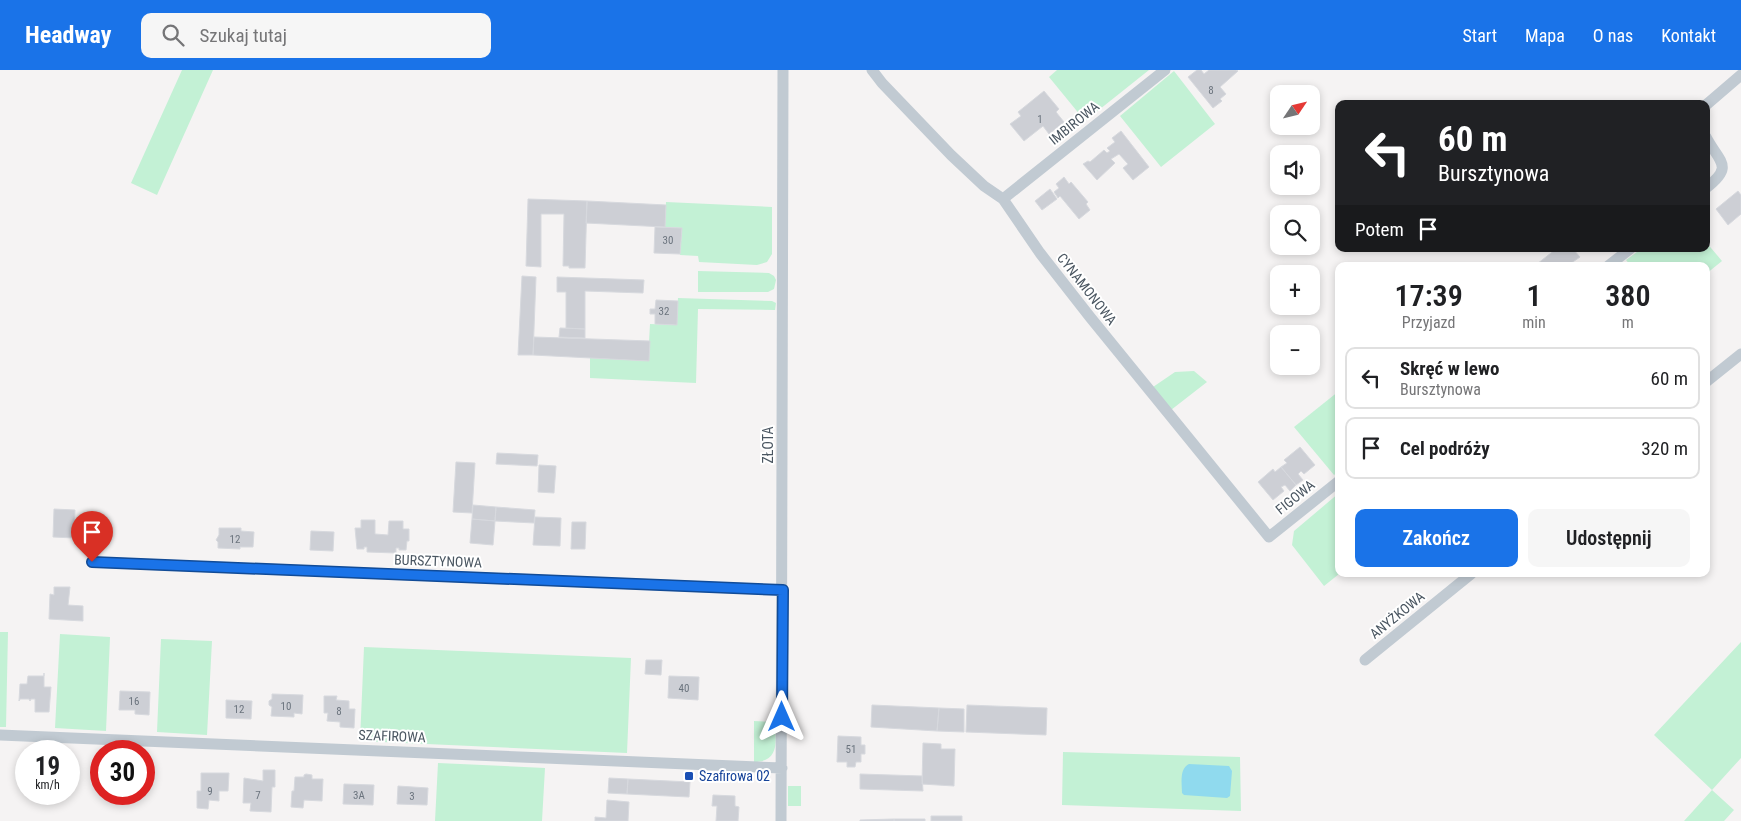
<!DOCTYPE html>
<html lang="pl">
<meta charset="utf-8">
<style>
body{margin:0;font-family:"Roboto Condensed",sans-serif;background:#f6f6f6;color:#202124;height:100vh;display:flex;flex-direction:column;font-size:19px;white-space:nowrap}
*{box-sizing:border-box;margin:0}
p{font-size:16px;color:#757577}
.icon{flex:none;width:28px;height:28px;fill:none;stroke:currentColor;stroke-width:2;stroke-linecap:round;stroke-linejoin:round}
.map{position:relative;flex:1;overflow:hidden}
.drawer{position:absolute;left:1335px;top:192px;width:375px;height:315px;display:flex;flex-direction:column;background:#fff;border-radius:10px;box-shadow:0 2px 8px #0003}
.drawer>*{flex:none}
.top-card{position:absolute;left:1335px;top:30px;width:375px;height:152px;border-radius:10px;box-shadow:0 2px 8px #0003;background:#202124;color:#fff;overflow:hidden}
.needle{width:32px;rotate:55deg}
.fabs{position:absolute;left:1270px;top:15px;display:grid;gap:10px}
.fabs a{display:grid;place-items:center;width:50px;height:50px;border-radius:10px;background:#fff;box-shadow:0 2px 8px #0003;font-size:25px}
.speed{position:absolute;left:15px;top:670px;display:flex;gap:10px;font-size:25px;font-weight:700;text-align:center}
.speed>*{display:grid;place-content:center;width:65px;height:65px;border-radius:50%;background:#fff;box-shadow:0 2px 8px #0003;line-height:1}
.speed small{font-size:12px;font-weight:400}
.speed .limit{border:8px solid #d22;background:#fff;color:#111}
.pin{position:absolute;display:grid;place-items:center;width:42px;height:42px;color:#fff;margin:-51px -21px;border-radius:50% 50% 50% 0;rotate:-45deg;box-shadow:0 0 5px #0007}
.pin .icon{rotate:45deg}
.me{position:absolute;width:55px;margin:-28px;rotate:0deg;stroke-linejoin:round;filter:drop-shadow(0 0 4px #0008)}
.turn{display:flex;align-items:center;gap:18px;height:105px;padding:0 20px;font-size:22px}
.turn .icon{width:65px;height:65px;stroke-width:2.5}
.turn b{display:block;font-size:35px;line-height:42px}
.then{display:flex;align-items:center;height:48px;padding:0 20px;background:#0003;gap:10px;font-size:19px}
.eta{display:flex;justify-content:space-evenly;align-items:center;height:85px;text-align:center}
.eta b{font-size:30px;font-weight:600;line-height:35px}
.cta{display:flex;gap:10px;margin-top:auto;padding:10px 20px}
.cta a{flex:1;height:58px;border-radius:10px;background:#1a73e8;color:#fff;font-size:20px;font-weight:600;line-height:58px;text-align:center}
.cta a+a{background:#f6f6f6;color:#202124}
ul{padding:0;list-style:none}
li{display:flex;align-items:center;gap:15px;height:62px;margin:0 10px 8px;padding:0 10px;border:2px solid #e0e0e0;border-radius:10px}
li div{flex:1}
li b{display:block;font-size:19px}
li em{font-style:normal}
header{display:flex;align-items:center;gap:30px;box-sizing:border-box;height:70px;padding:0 25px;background:#1a73e8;color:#fff}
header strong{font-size:24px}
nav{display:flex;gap:28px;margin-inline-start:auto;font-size:18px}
.search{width:350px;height:45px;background:#f6f6f6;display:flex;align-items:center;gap:12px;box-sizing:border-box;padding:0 18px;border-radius:10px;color:#757577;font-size:19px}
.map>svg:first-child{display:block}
.green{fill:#c3f1d5}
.water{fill:#90daee}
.building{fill:#cdcfd5;stroke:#d7d9de}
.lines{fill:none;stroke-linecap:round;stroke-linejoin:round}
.minor{stroke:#c1cad2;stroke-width:11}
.route-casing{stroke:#114b97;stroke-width:12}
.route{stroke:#1a73e8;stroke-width:9}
.transit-dot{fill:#1a4fb4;stroke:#fff;stroke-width:2}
.labels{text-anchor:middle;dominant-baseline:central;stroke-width:4;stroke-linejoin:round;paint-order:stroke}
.number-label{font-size:11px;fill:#6b747e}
.street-label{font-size:14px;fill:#4a5661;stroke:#fff}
.transit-label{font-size:14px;fill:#164399;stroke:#fff;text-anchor:start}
</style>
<header>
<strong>Headway</strong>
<div class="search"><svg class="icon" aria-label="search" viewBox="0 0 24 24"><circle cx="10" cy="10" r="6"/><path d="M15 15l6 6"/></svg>Szukaj tutaj</div>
<nav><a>Start</a><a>Mapa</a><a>O nas</a><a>Kontakt</a></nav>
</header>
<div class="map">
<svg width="1741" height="751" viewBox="0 0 1741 751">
<rect width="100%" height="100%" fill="#f5f3f3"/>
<path class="green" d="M182,0H213L157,125L131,113Z
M1057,0H1149L1085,51L1049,7Z
M1174,1L1215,54L1161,97L1120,46Z
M666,132L772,137V184L767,192L757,195L699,192L698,186L680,185L682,158L665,157Z
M1706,172L1722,191L1706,204V196H1631L1626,190L1641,179H1706Z
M698,201L769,203L774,206L776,210L774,219L768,222H698Z
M678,228L772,231L776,233L775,240L698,239L696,313L590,308V288L648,291L650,254L676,255Z
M1194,301L1207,312L1171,340L1153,317L1175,302Z
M1339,321V401L1334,405L1294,357Z
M1339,423V504L1324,516L1292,475L1294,461Z
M0,562H8L6,657H0Z
M60,564L110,567L106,661L55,658Z
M161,569L212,571L207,665L157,662Z
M1741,572V688L1712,720L1734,740L1724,751H1684L1712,720L1654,665Z
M364,577L631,588L627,683L360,671Z
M754,651L774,652C777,671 779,692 754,692Z
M1063,682L1240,687L1241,741L1062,735Z
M438,693L545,698L542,751H435Z
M788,716H801V736H788Z"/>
<path class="water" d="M1189,694L1229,696L1232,701L1230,726L1227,728L1184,725L1182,723C1182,713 1179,699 1189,694Z"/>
<path class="building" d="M1197,0H1201L1204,4L1209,0H1236L1238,1L1220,17L1226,24L1220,29L1222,31L1213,38L1188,7Z
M1044,21L1059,39L1056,42L1064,52L1049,64L1043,56L1024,71L1010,54L1021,46L1018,42Z
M1121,61L1149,97L1133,110L1123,98L1128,94L1119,84L1111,89L1115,93L1097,110L1083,94L1088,91L1090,92L1104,80L1107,83L1110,81L1107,78L1115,72L1112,68Z
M1064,107L1069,114L1071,112L1088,132L1086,134L1090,140L1079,149L1060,126L1058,128L1054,122L1059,118L1056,114Z
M1050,119L1057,129L1042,140L1035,131Z
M1738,121L1741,125V144L1728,155L1716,139Z
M528,129L587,131L585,198H569V196H563L564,144H541V197L526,196Z
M587,131L666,135L665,157L586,153Z
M655,157L682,158L680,184L654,183Z
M1556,179H1573L1580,187L1567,196H1538L1537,194Z
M522,206L536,207L533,285H518Z
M557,207L644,210L643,223L585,221V259L566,258V222H557Z
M656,230L678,231L677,255L655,254V244H650V239H655Z
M560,258L585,259V268L559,267Z
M534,267L650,271L649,291L533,285Z
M1300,377L1315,395L1304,404L1301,401L1298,404L1303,410L1296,415L1281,397L1287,393L1284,390Z
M497,383L538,385L537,396L496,394Z
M456,392L475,393L472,443L453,442Z
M539,395L556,396L554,423L538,422Z
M1281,397L1296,415L1290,421L1285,415L1281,417L1284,421L1273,430L1258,412L1273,399L1275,402Z
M473,435L496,437L495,451L472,449Z
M496,437L535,440L534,453L495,451Z
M54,439L75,440L74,468L53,467Z
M535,447L561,448L560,476L533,475Z
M472,449L495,451L493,475L470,473Z
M361,450H375V464L388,465L389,451H403V459H409V471H407L406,480H399V478H396V483L367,482V477H364V479H357L355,458H361Z
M572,452H586L585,479H571Z
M219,458H241V461L254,462L253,477H240V479L218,478V472L216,470L219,465Z
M311,461L334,462L333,481L310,480Z
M54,517H70L68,535L83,536V551L49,549L50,524L54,525Z
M646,590H662L661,605L645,604Z
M44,603V617H51L49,642H35V629H31L30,631L29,629H20L19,631L20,614H27L28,606H44Z
M669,606L699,607L698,630L668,628Z
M120,621L150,622L149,645L135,644V640H119Z
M272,624L303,625L302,644L294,643V647L271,646L272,637L269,635V631L272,629Z
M324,626H337L336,630L349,631V639H355L354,658L340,657V652L327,651L328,643H324Z
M226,630L252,631L251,649L226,648Z
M872,635L939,638L937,661L871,657Z
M967,635L1047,638L1046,665L966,662Z
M939,638L964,639V662L937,661Z
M838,666L861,667V675H865V684H861V692H856L855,697H847V692H837Z
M923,673L941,674V679H955L954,716L922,714Z
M263,700H275V717H272L271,742L250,741L251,733H243L244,708L263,711Z
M201,703H229L228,721H219V731L209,730L208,739L197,738V721H201Z
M306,704L312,705V709H323L322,731L304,730L303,738L291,737L292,721H294L295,707H304V705Z
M860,704L922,706L923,721L860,719Z
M609,708L628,709L627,724L608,723Z
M628,709L690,712L689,727L627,724Z
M344,714L374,715L373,735L343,734Z
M398,716L428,718L427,735L397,734Z
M713,725L735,726V736L739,737L738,751H716L717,736H712Z
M607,730L629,732L628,751H595V747L606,748Z
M931,746H962V751H931Z
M894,749H925V751H894Z
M894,749V751H860V750Z"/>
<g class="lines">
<path class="minor" d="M872,0L882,13L951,85L984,116L1003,129L1040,183L1090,247L1269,467L1339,411
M1706,35L1741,5
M1706,67C1719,92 1735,96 1706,118
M1003,129L1165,0
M1608,196L1630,179
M1706,312L1741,284
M92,492L783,520
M1365,590L1471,504
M0,665L782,698
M781,751L783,0"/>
</g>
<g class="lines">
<defs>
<path id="route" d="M92,492L783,520L782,647"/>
</defs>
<use href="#route" class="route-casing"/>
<use href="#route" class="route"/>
</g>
<rect class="transit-dot" x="684" y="701" width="10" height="10" rx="2.5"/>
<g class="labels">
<g class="number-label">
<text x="1211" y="20">8</text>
<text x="1040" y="49">1</text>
<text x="668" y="170">30</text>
<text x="664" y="241">32</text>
<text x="235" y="469">12</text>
<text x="684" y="618">40</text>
<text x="134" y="631">16</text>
<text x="286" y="636">10</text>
<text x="239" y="639">12</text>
<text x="339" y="641">8</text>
<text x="851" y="679">51</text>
<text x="210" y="721">9</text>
<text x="258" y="725">7</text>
<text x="359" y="725">3A</text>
<text x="412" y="726">3</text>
</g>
<g class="street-label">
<text transform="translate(1074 53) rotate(-39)">IMBIROWA</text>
<text transform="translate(1087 219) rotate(52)">CYNAMONOWA</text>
<text transform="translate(768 375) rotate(-90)">ZŁOTA</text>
<text transform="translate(1295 427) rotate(-39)">FIGOWA</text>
<text transform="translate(438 491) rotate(2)">BURSZTYNOWA</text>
<text transform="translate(1397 545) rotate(-39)">ANYŻKOWA</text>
<text transform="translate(392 666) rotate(2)">SZAFIROWA</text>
</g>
<g class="transit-label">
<text x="699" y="706">Szafirowa 02</text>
</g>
</g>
</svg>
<div class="fabs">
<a><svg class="needle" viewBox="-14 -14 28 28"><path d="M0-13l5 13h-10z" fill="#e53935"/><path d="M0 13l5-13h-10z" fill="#757577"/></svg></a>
<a><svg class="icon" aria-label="sound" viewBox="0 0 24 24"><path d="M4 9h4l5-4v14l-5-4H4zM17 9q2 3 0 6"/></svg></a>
<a><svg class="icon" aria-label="search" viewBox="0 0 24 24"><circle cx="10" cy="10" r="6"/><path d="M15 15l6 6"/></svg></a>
<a>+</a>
<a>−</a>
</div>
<div class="speed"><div>19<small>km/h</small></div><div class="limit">30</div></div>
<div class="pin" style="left:92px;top:492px;background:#d93025"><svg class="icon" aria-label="arrive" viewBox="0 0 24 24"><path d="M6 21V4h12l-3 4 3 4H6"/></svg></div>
<svg class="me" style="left:782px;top:647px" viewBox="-20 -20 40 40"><path d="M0-17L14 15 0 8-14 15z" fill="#1a73e8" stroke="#fff" stroke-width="4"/></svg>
<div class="top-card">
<div class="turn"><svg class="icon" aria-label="left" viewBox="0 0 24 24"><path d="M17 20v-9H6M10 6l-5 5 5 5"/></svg><div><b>60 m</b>Bursztynowa</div></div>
<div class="then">Potem<svg class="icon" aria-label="arrive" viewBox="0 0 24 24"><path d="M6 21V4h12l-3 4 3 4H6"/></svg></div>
</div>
<section class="drawer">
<div class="eta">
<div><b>17:39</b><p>Przyjazd</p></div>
<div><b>1</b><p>min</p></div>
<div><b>380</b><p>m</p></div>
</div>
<ul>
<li><svg class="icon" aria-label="left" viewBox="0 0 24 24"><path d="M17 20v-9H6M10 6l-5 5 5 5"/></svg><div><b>Skręć w lewo</b><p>Bursztynowa</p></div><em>60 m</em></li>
<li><svg class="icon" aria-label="arrive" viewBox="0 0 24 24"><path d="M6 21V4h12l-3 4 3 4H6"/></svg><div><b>Cel podróży</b></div><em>320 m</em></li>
</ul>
<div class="cta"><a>Zakończ</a><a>Udostępnij</a></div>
</section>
</div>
